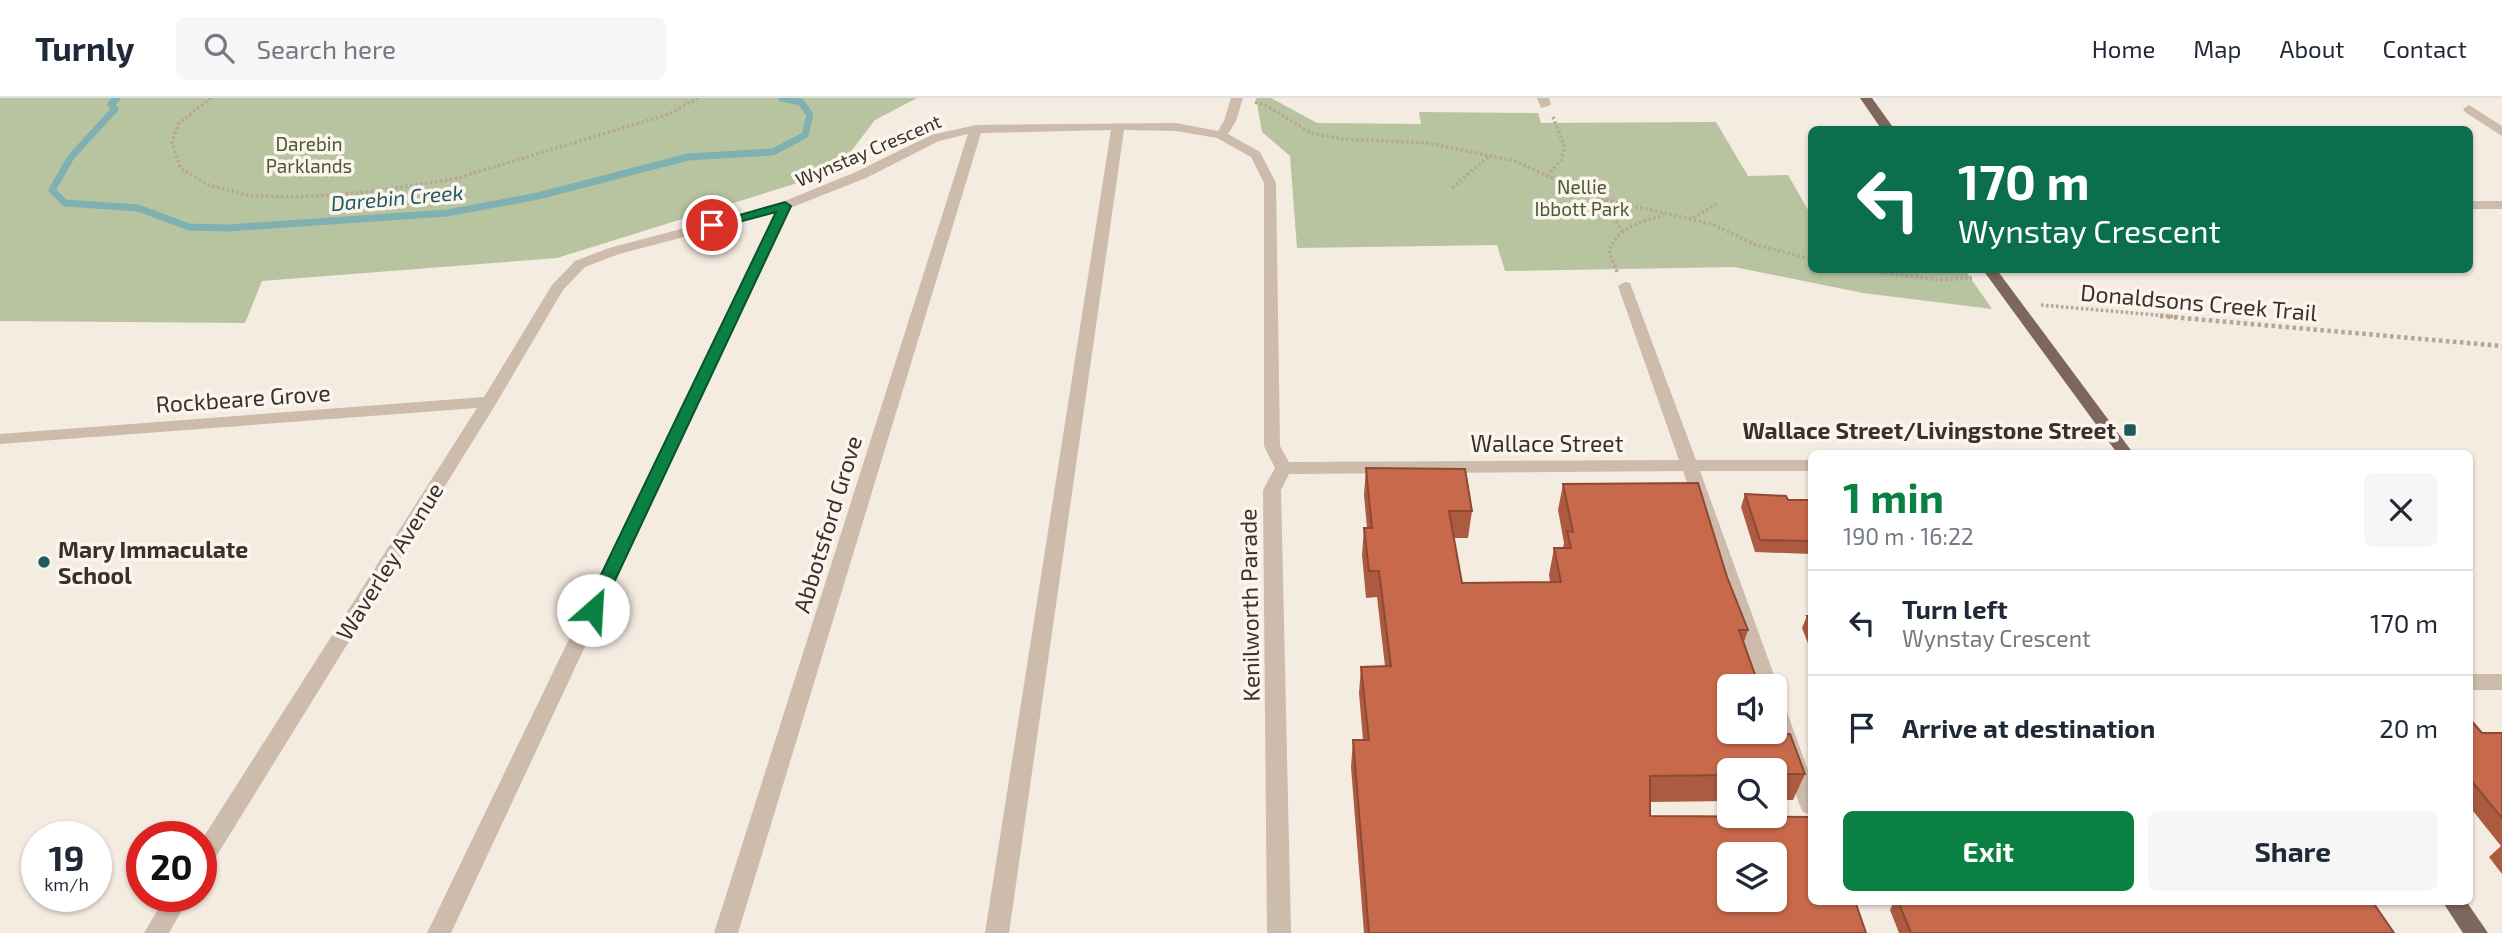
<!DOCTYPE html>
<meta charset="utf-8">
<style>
body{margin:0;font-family:"Exo 2",sans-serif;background:#f6f6f7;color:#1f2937;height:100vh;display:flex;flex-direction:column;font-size:26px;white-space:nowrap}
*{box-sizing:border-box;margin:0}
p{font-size:23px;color:#747a83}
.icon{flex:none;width:38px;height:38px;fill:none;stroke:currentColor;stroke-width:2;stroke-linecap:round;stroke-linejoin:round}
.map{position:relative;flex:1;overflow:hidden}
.sheet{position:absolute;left:1808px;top:352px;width:665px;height:455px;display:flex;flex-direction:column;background:#fff;border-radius:10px;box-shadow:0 2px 5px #0004}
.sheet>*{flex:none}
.banner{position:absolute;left:1808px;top:28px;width:665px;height:147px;border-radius:10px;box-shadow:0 2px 5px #0004;background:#0b6e4f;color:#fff;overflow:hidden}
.tools{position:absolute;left:1717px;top:576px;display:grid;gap:14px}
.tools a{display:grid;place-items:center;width:70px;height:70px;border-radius:10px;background:#fff;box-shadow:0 2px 5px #0004;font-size:35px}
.speed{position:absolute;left:21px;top:723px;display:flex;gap:14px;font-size:35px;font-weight:700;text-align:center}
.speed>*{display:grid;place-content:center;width:91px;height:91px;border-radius:50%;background:#fff;box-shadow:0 2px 5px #0004;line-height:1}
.speed small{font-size:18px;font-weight:400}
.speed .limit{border:10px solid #d22;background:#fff;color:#111}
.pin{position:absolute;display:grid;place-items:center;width:60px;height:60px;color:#fff;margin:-30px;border:4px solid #fff;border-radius:50%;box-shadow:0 2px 7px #0007}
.me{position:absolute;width:77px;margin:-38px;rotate:26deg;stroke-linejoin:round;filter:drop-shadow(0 0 5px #0008)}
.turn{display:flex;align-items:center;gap:24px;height:147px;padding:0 35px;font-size:32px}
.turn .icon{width:91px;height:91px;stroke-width:2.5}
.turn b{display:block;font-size:49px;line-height:60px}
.round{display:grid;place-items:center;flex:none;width:74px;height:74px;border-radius:10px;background:#f6f6f7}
.summary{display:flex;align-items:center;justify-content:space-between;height:119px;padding:0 35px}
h1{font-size:42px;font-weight:700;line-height:52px;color:#0b8043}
.cta{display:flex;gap:14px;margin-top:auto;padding:14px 35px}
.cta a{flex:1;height:80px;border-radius:10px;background:#0b8043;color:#fff;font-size:28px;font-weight:700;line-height:80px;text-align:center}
.cta a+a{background:#f6f6f7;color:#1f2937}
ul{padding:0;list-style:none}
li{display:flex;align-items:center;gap:21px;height:105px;padding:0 35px;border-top:2px solid #e0e1e3}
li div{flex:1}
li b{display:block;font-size:26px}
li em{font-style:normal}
header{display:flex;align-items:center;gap:42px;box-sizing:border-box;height:98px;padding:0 35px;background:#fff;border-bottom:2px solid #e0e1e3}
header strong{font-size:33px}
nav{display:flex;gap:38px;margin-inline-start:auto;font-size:24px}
.search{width:490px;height:63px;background:#f6f6f7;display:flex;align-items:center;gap:18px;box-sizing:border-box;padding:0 24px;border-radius:10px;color:#747a83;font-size:26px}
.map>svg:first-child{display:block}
.green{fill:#b8c4a0}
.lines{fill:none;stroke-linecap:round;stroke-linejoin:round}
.stream{stroke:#7fb0b2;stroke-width:7}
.path-far1{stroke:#b9a596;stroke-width:3.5;stroke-dasharray:2.5 2.5;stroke-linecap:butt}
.path{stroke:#b9a596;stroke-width:4.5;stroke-dasharray:3.5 3.5;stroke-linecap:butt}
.minor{fill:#cdbbac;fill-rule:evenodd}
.major{fill:#7d675c;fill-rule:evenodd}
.wall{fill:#ac5a40}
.building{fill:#c8694b;stroke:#8c4a34;stroke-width:2;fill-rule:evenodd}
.route{fill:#0b8043;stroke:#07532c;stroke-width:2}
.poi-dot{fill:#1f5a5e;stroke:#fbf5ee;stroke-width:2.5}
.labels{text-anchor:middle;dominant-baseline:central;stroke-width:7;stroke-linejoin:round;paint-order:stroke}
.far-park-label{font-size:19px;fill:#4a5a2e;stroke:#fbf5ee}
.far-street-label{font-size:19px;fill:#3b302b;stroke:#fbf5ee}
.far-water-label{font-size:21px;font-style:italic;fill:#1f5a5e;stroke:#fbf5ee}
.street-label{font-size:23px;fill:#3b302b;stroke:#fbf5ee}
.poi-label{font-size:23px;font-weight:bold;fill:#3b302b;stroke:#fbf5ee;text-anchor:end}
</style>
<header>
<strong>Turnly</strong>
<div class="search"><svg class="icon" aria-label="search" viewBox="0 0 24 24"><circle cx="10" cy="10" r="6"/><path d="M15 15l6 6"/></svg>Search here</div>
<nav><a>Home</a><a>Map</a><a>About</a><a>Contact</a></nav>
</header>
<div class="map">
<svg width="2502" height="835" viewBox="0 0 2502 835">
<rect width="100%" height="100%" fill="#f4ebe1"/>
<path class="green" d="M0,0H917L875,22L836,73L557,160L262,183L245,225L0,223Z
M1256,0H1271L1317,25L1421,26L1419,14L1538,15L1541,25L1716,24L1748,78L1788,77L1811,117V172H1965L1992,211L1863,195L1734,169L1505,173L1497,147L1297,150L1290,58L1262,34Z"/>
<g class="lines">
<path class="stream" d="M117,0L111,6L115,11L71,59L52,92L65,105L138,110L189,129L228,130L447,115L538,98L688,59L773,54L805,37L810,17L801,4L782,0"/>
<path class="path-far1" d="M211,0L178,26L172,45L181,71L209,87L251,98L302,99L377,93L454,81L669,16L698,0
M1255,4L1267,8L1311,35L1342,41L1428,45L1515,63L1594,99L1712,126L1756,147L1811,161
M1547,78L1561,62L1565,50L1553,19
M1452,90L1489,58
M1603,102L1622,133
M1693,120L1718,105
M1866,172L1938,182L1972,180
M1617,174L1609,152C1619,129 1641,123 1664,117
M2041,207L2180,219"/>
<path class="path" d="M2160,218L2502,248"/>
<path class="minor" d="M1231,0H1243L1236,23L1228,36L1260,54L1276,85L1280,348L1289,364L1679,362L1618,188L1625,184L1630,185L1696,362H1811V373H1700L1778,588L1775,593L1774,588H1758L1683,373L1289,376L1281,392L1291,835H1267L1263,392L1275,370L1264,348V85L1251,59L1217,40L1176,33L1124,32L1009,835H985L1111,32L981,35L738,835H714L968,36L939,43L866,80L790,110L451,835H427L775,115L619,156L585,169L563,192L497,304L209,770L201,773V743L477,310L0,346V336L484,299L552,187L575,163L609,150L780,105L856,74L931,37L976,27L1176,25L1218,33L1224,23Z
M1537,0H1549L1551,7L1541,10Z
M2469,7L2502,28V38L2465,14L2463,11Z
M2469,103H2502V111H2469Z
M2469,576H2502V592H2469Z
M1774,598L1781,600L1784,606L1811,680V717L1803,714L1800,708L1774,634Z
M166,798H190L169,835H144Z"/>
<path class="major" d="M1860,0H1872L1895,32H1882Z
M1983,172H1997L2133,355H2117Z
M2442,803H2466L2488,835H2463Z"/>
</g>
<path class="wall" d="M1366,370L1472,413L1468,440H1454L1462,485L1550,484L1549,477L1554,450H1563L1564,445L1558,412L1563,386L1727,479L1748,532L1744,544L1777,636L1805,676L1793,702H1774V672H1729V703L1650,704V718L1866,835H1364L1351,669L1353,642H1363L1359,595L1361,569L1385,568L1377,499L1366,500L1362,457L1364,430H1367L1364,397Z
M1745,396L1788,402H1811V456L1755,454L1741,409Z
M1807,518H1811V553L1802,530Z
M2469,620L2482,635H2502V776L2489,759L2501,748L2469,708Z
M1894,803H2372L2394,835H1899L1890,812Z"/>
<path class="building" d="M1366,370L1465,371L1472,413H1449L1462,485L1561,484L1554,450H1571L1567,433L1573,434L1563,386L1698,385L1727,479L1748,532H1739L1759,588H1729V634H1774V629L1777,636H1790L1805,676H1774V672H1729V677L1650,678V718L1811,719V803H1855L1866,835H1369L1353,642H1369L1361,569L1391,568L1379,473H1369L1364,430H1372ZM1729,756H1774V802H1729Z
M1745,396L1786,398L1788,402H1811V443L1760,442Z
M1807,518H1811V527Z
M2469,620L2482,635H2502V720L2469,680Z
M1898,803H2372L2394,835H1911Z"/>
<path class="route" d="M785,104L791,108L601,512L593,518L587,516L584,512L776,114L712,131L705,127Z"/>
<g class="poi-dot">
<rect x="2123" y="325" width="14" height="14" rx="3.5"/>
<circle cx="44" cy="464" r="7"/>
</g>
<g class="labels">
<g class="far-park-label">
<text x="309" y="45">Darebin<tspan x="309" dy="22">Parklands</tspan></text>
<text x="1582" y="88">Nellie<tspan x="1582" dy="22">Ibbott Park</tspan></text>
</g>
<g class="far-street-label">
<text transform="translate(868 52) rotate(-23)">Wynstay Crescent</text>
</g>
<g class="far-water-label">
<text transform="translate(397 99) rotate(-5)">Darebin Creek</text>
</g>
<g class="street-label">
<text transform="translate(2199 204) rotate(5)">Donaldsons Creek Trail</text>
<text transform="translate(243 300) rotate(-4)">Rockbeare Grove</text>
<text x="1547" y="345">Wallace Street</text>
<text transform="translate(827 426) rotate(-73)">Abbotsford Grove</text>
<text transform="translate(389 463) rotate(-58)">Waverley Avenue</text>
<text transform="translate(1249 507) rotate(-91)">Kenilworth Parade</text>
</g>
<g class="poi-label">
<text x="2116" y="332">Wallace Street/Livingstone Street</text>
<text x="58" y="451" text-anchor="start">Mary Immaculate<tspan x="58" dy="26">School</tspan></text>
</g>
</g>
</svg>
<div class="tools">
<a><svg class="icon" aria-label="sound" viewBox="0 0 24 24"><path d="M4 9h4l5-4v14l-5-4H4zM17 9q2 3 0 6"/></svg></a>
<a><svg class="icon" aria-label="search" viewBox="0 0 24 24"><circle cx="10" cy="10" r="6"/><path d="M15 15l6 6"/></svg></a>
<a><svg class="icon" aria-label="layers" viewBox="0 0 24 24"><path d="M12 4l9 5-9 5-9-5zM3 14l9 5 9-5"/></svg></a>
</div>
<div class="speed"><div>19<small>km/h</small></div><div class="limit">20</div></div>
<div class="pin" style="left:712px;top:127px;background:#d93025"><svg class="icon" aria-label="arrive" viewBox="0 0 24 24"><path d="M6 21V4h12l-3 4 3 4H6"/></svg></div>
<svg class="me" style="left:593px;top:512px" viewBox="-20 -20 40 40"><circle r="19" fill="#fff"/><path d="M0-13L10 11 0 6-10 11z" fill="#0b8043"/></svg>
<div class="banner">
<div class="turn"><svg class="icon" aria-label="left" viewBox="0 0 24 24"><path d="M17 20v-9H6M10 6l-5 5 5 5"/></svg><div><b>170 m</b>Wynstay Crescent</div></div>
</div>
<section class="sheet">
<div class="summary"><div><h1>1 min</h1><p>190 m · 16:22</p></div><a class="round"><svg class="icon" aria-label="close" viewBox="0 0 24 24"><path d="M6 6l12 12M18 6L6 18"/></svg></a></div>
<ul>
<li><svg class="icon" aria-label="left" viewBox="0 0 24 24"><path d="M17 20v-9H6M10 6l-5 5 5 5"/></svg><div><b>Turn left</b><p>Wynstay Crescent</p></div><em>170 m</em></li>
<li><svg class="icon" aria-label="arrive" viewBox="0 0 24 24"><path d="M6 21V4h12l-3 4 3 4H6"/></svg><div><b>Arrive at destination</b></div><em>20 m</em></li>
</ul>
<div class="cta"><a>Exit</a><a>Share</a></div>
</section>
</div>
